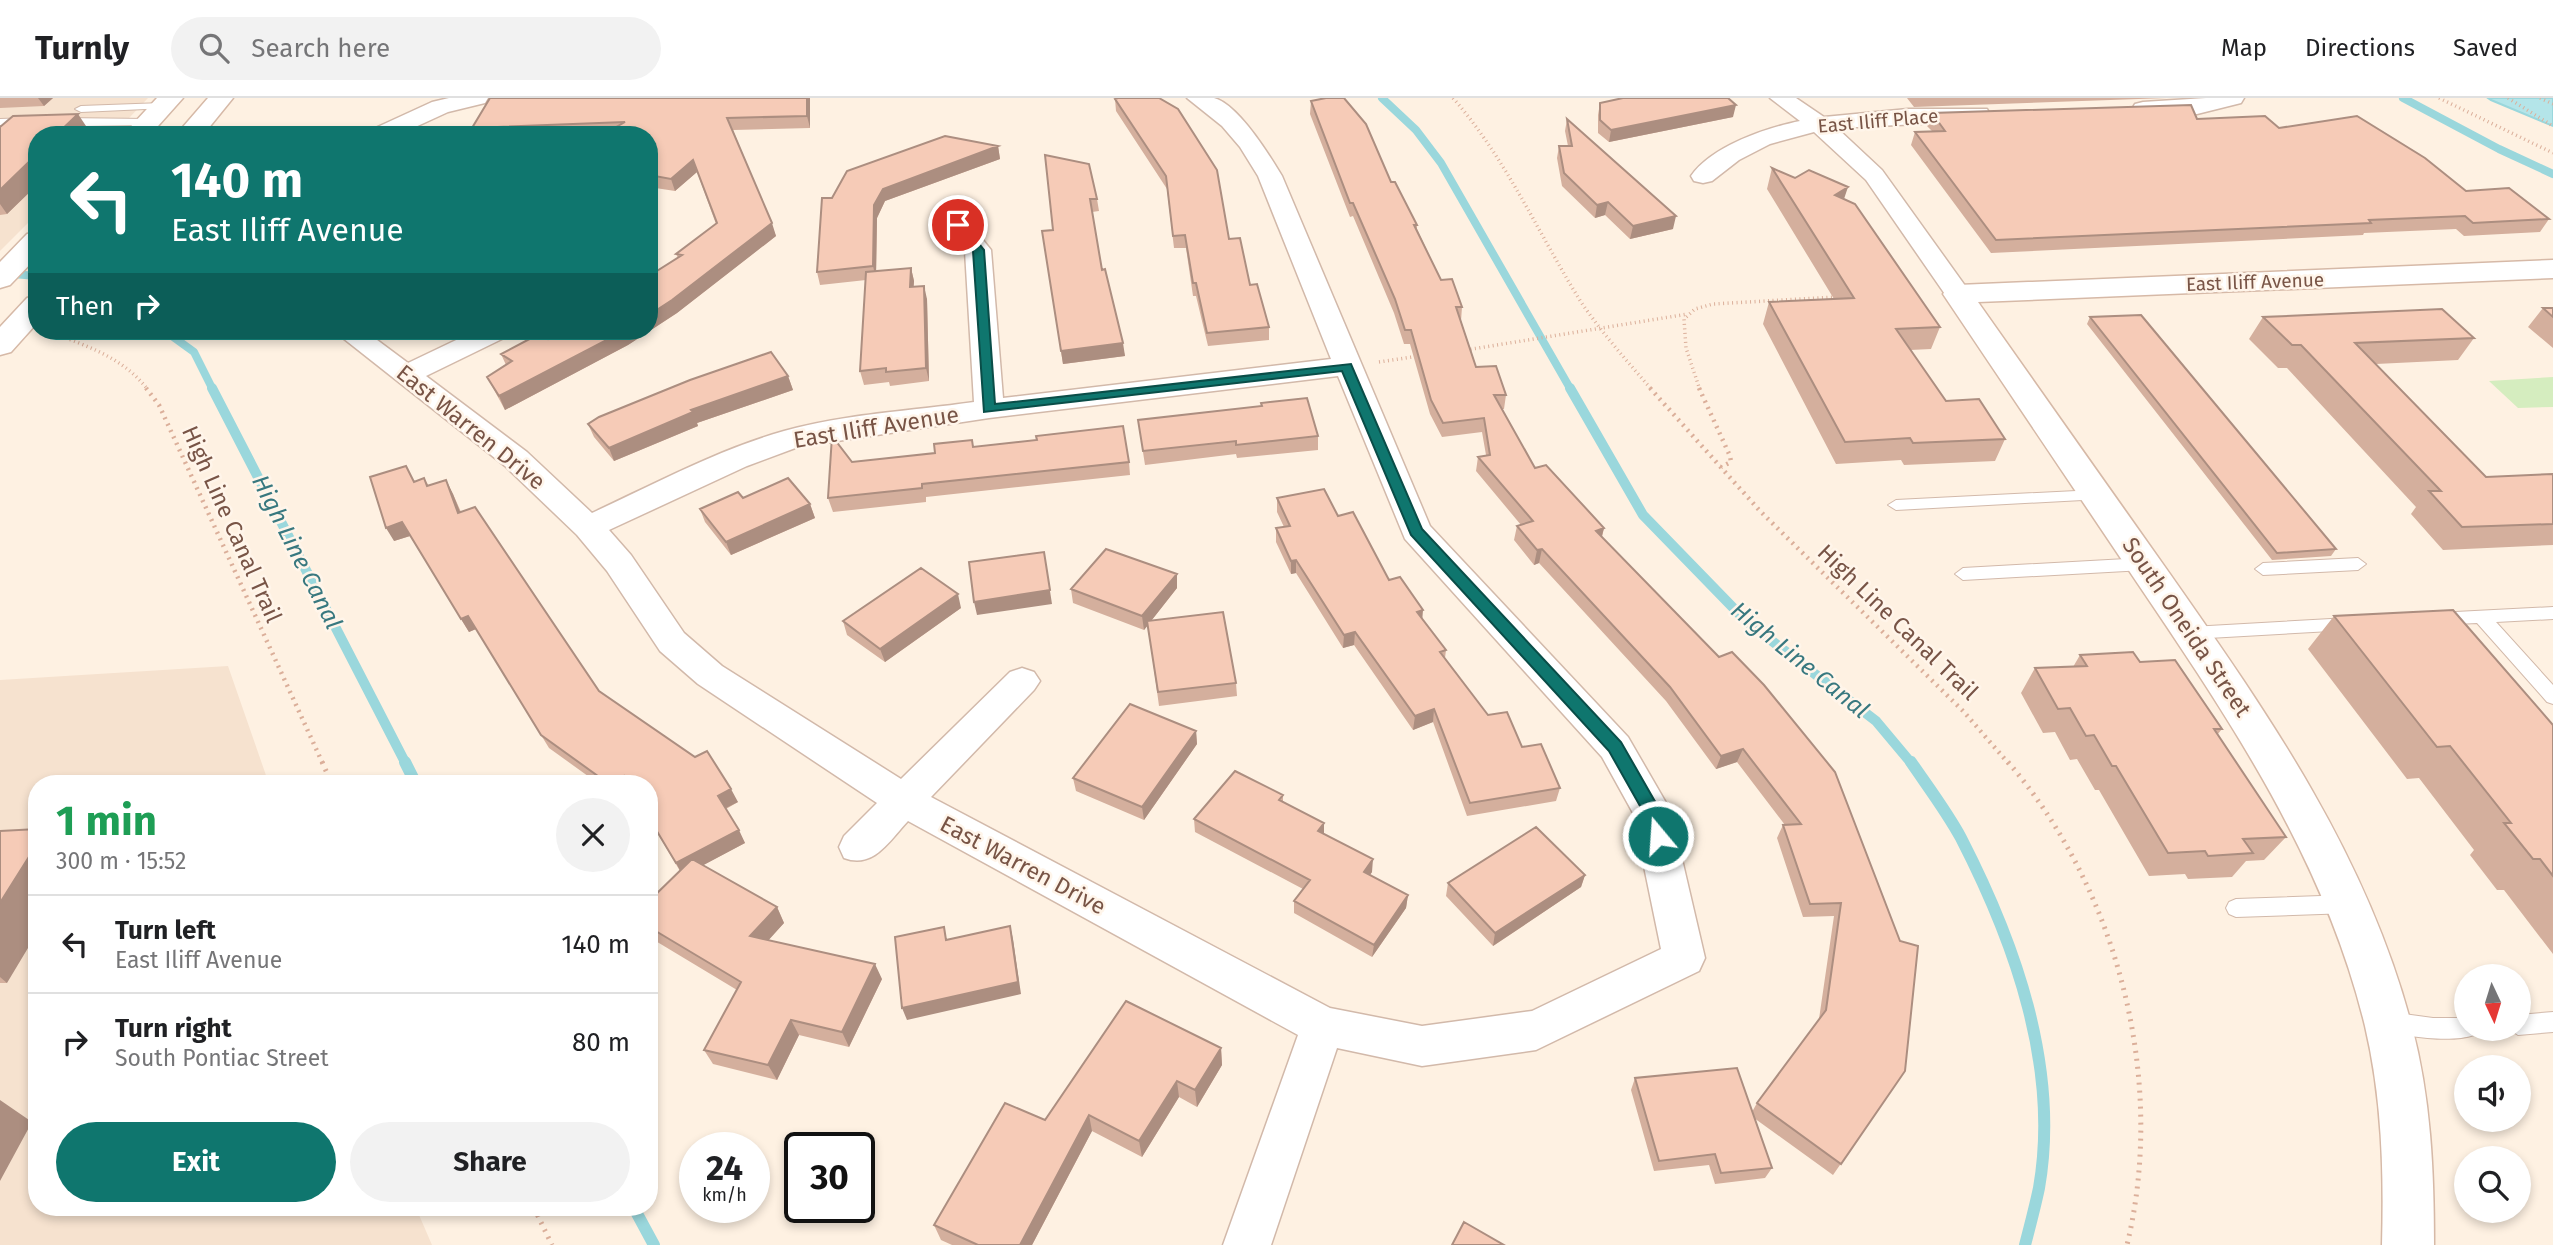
<!DOCTYPE html>
<meta charset="utf-8">
<style>
body{margin:0;font-family:"Fira Sans",sans-serif;background:#f2f2f2;color:#202124;height:100vh;display:flex;flex-direction:column;font-size:26px;white-space:nowrap}
*{box-sizing:border-box;margin:0}
p{font-size:23px;color:#757577}
.icon{flex:none;width:38px;height:38px;fill:none;stroke:currentColor;stroke-width:2;stroke-linecap:round;stroke-linejoin:round}
.map{position:relative;flex:1;overflow:hidden}
.side{position:absolute;left:28px;top:677px;width:630px;height:441px;display:flex;flex-direction:column;background:#fff;border-radius:28px;box-shadow:0 4px 10px #0003}
.side>*{flex:none}
.guide{position:absolute;left:28px;top:28px;width:630px;height:214px;border-radius:28px;box-shadow:0 4px 10px #0003;background:#0f766e;color:#fff;overflow:hidden}
.needle{width:46px;rotate:176deg}
.tools{position:absolute;left:2454px;top:866px;display:grid;gap:14px}
.tools a{display:grid;place-items:center;width:77px;height:77px;border-radius:50%;background:#fff;box-shadow:0 4px 10px #0003;font-size:35px}
.speed{position:absolute;left:679px;top:1034px;display:flex;gap:14px;font-size:35px;font-weight:700;text-align:center}
.speed>*{display:grid;place-content:center;width:91px;height:91px;border-radius:50%;background:#fff;box-shadow:0 4px 10px #0003;line-height:1}
.speed small{font-size:18px;font-weight:400}
.speed .limit{border:4px solid #111;border-radius:10px;background:#fff;color:#111}
.pin{position:absolute;display:grid;place-items:center;width:60px;height:60px;color:#fff;margin:-30px;border:4px solid #fff;border-radius:50%;box-shadow:0 2px 7px #0007}
.me{position:absolute;width:77px;margin:-38px;rotate:342deg;stroke-linejoin:round;filter:drop-shadow(0 0 5px #0008)}
.turn{display:flex;align-items:center;gap:24px;height:147px;padding:0 28px;font-size:32px}
.turn .icon{width:91px;height:91px;stroke-width:2.5}
.turn b{display:block;font-size:49px;line-height:60px}
.then{display:flex;align-items:center;height:66px;padding:0 28px;background:#0003;gap:14px;font-size:26px}
.round{display:grid;place-items:center;flex:none;width:74px;height:74px;border-radius:37px;background:#f2f2f2}
.head{display:flex;align-items:center;justify-content:space-between;height:119px;padding:0 28px}
h1{font-size:42px;font-weight:700;line-height:52px;color:#1e9e55}
.cta{display:flex;gap:14px;margin-top:auto;padding:14px 28px}
.cta a{flex:1;height:80px;border-radius:42px;background:#0f766e;color:#fff;font-size:28px;font-weight:700;line-height:80px;text-align:center}
.cta a+a{background:#f2f2f2;color:#202124}
ul{padding:0;list-style:none}
li{display:flex;align-items:center;gap:21px;height:98px;padding:0 28px;border-top:2px solid #e0e0e0}
li div{flex:1}
li b{display:block;font-size:26px}
li em{font-style:normal}
header{display:flex;align-items:center;gap:42px;box-sizing:border-box;height:98px;padding:0 35px;background:#fff;border-bottom:2px solid #e0e0e0}
header strong{font-size:33px}
nav{display:flex;gap:38px;margin-inline-start:auto;font-size:24px}
.search{width:490px;height:63px;background:#f2f2f2;display:flex;align-items:center;gap:18px;box-sizing:border-box;padding:0 24px;border-radius:38px;color:#757577;font-size:26px}
.map>svg:first-child{display:block}
.residential{fill:#f6e2cf}
.green{fill:#d5edbf}
.water{fill:#b4e5e9;stroke:#9ad7dc;stroke-width:2}
.lines{fill:none;stroke-linecap:round;stroke-linejoin:round}
.stream-far2{stroke:#9ad7dc;stroke-width:8}
.stream-far1{stroke:#9ad7dc;stroke-width:10}
.stream{stroke:#9ad7dc;stroke-width:12}
.lane-casing{stroke:#d2b9aa;stroke-width:2}
.street-casing{stroke:#d2b9aa;stroke-width:3}
.secondary-casing{stroke:#d6b9a7;stroke-width:3}
.path-far2{stroke:#dbaf9a;stroke-width:3.5;stroke-dasharray:1 3.5;stroke-linecap:butt}
.path-far1{stroke:#dbaf9a;stroke-width:4.5;stroke-dasharray:2 5;stroke-linecap:butt}
.path{stroke:#dbaf9a;stroke-width:5;stroke-dasharray:2 6;stroke-linecap:butt}
.lane{fill:#fff;fill-rule:evenodd}
.street{fill:#fff;fill-rule:evenodd}
.secondary{fill:#fff;fill-rule:evenodd}
.wall{fill:#d4af9d}
.shaded-wall{fill:#ac8e80}
.building{fill:#f6cbb7;stroke:#ac8e80;stroke-width:2}
.route{fill:#0f766e;stroke:#0a4d48;stroke-width:2}
.labels{text-anchor:middle;dominant-baseline:central;stroke-width:5;stroke-linejoin:round;paint-order:stroke}
.far-street-label{font-size:19px;fill:#785446;stroke:#fff5ea}
.street-label{font-size:23px;fill:#785446;stroke:#fff5ea}
.water-label{font-size:24px;font-style:italic;fill:#38787f;stroke:#fff5ea}
</style>
<header>
<strong>Turnly</strong>
<div class="search"><svg class="icon" aria-label="search" viewBox="0 0 24 24"><circle cx="10" cy="10" r="6"/><path d="M15 15l6 6"/></svg>Search here</div>
<nav><a>Map</a><a>Directions</a><a>Saved</a></nav>
</header>
<div class="map">
<svg width="2553" height="1147" viewBox="0 0 2553 1147">
<rect width="100%" height="100%" fill="#fef1e2"/>
<path class="residential" d="M0,0H148L113,37H37V116L0,153Z
M228,568L269,686H37V1110H416L432,1147H0V582Z"/>
<path class="green" d="M2553,279V309L2518,310L2489,283Z"/>
<path class="water" d="M2488,0H2553V28L2491,2Z"/>
<g class="lines">
<path class="stream-far2" d="M1382,0L1416,32L1441,65L1571,292
M2403,0L2499,51L2553,76
M0,175L37,178
M165,233L194,254L213,292"/>
<path class="stream-far1" d="M212,290L406,666
M1570,290L1643,417L1746,523L1876,623L1912,666"/>
<path class="stream" d="M405,664L416,686
M1911,664C1928,689 1947,714 1961,740C2015,845 2060,970 2039,1090C2035,1109 2030,1128 2025,1147
M634,1110L654,1147"/>
<defs>
<path id="lane" d="M163,5L167,6V10L81,14L75,11L81,8Z
M61,20L148,21L154,24L148,27L82,28L57,25L55,23Z
M0,21L30,20L36,23L30,26L0,27Z
M2096,392L2104,397L2101,401L1896,412L1888,407L1896,402Z
M2144,460L2152,466L2144,472L1963,482L1955,476L1963,470Z
M2358,460L2366,466L2358,472L2263,477L2255,471L2263,465Z
M2553,509V521L2496,524L2553,587V606L2547,604L2477,525L2436,527L2428,521L2436,515Z
M2349,520L2357,526L2349,532L2191,541L2182,535L2191,529Z
M2349,797L2356,800L2359,806L2356,812L2349,815L2236,819L2229,816L2226,810L2229,804L2236,801Z
M2389,914L2433,920H2466V931H2476L2474,937C2452,945 2403,939 2381,931L2378,924L2381,917Z
M2553,914V934L2518,937L2509,931H2518V917Z"/>
<path id="street" d="M449,0H488L485,5L448,14L398,37H368L371,32L432,4Z
M1187,0C1195,0 1207,0 1214,0C1238,6 1270,58 1282,78L1430,428L1628,639L1665,703L1671,714L1705,860L1699,873L1536,952L1422,968L1337,950L1271,1147H1223L1298,937L908,723C889,743 874,771 844,760L839,749L844,738L877,705L698,586L660,553L607,473L577,437L505,368L334,233H365L408,265L475,233H510L506,239L426,278L527,354L592,415C654,386 717,352 784,333C845,316 911,313 974,304L965,153L945,127L949,122L958,119L967,122L991,152L1003,300L1331,261L1258,78L1240,49L1222,28ZM1338,278L1405,441L1602,659L1633,715L1661,851L1532,913L1422,928L1330,910L931,699L1034,592L1040,583L1034,574L1022,570L1010,574L901,681L722,568L684,535L631,457L609,432L747,368L798,349L989,320Z
M1770,0H1796L1824,19L1908,11H1987L1990,16L1987,21L1979,23L1837,30L1882,72L1971,196L1967,202L1958,204L1949,202L1866,82L1814,34L1770,46L1739,62L1712,83L1703,85L1694,83L1691,78C1712,48 1766,30 1800,23Z
M2206,0H2244L2241,5L2197,16L2143,18L2135,16L2132,11L2135,6L2143,4Z"/>
<path id="secondary" d="M157,0H183L150,37H123Z
M208,0H233L203,37H176Z
M37,134V159L10,187L0,190V164L27,136Z
M2553,162V180L1978,204C2042,295 2106,386 2170,476C2269,617 2368,759 2412,929C2431,1001 2434,1073 2434,1147H2382C2384,1073 2382,1000 2365,928C2325,763 2232,625 2138,486C2073,389 2008,293 1943,196L1948,190L1958,187Z
M37,197V225L11,254L0,257V229L27,200Z"/>
</defs>
<use href="#lane" class="lane-casing"/>
<use href="#street" class="street-casing"/>
<use href="#secondary" class="secondary-casing"/>
<path class="path-far2" d="M1453,0C1507,62 1538,135 1581,204C1602,235 1627,263 1652,292
M2439,0L2553,55
M2508,0L2553,28
M2540,0L2553,6
M53,235C89,249 124,260 148,292
M1466,252L1688,216
M1379,264L1419,258
M1700,292L1686,250L1684,221L1695,211L1713,206L1836,199"/>
<path class="path-far1" d="M146,290L159,307L323,666
M1650,290L1760,413L1964,614L2009,666
M1699,290L1730,358L1731,364L1721,369"/>
<path class="path" d="M322,664L332,686
M2008,664C2118,792 2167,982 2127,1147
M534,1110L552,1147"/>
<use href="#lane" class="lane"/>
<use href="#street" class="street"/>
<use href="#secondary" class="secondary"/>
</g>
<path class="wall" d="M0,0H53L44,8L0,10Z
M490,0H810V30L733,32L776,138L677,215L628,247L505,312L487,279L506,267L501,256L548,241L678,160L676,156L716,126L697,74L675,93L649,89V37H474L472,30Z
M1907,0H2167L1914,9Z
M1115,1L1229,141L1269,229V242L1208,248L1196,198H1193L1186,150H1174L1167,91L1116,13Z
M1311,3L1391,84L1417,127V131L1441,182L1462,209L1461,223L1476,269L1506,297L1504,311H1502L1535,370L1604,430L1602,439L1719,559L1764,587L1905,973L1833,1077L1754,1020L1772,1070L1765,1080L1715,1086L1709,1067L1654,1073L1631,992L1635,980L1752,1014L1757,1005L1819,921L1834,818L1803,819L1777,740L1783,727H1785L1737,664L1716,671L1666,603L1539,465L1534,467L1514,442L1517,428L1521,427L1476,373L1478,359L1486,357L1482,334L1442,339L1430,316L1410,246H1404L1394,215L1353,118L1350,119L1310,16Z
M1600,5L1733,19L1609,44L1598,35V17Z
M1932,15L2197,21L2279,30L2549,121L2540,134L2464,138L2456,131L2364,135L2363,137L1991,155L1911,47L1915,34L1932,33L1927,28Z
M1567,21L1673,131L1630,141L1605,117L1595,120L1562,88L1557,60L1559,48H1568L1565,33Z
M0,29L90,34L37,37V87L7,116L0,117Z
M998,48L1000,61L885,103L877,120L876,173L911,170L914,183L913,189L927,201L929,283L890,288L889,284L864,287L860,273L866,182L820,187L817,174L832,100Z
M1045,57L1097,101L1099,113L1092,114L1102,172L1125,258L1063,266L1042,133L1053,132Z
M1772,70L1844,101L1940,229L1931,251L1910,252L1946,303L2005,341L1995,363L1904,367L1901,362L1836,366L1763,226L1769,204L1834,201L1767,91Z
M2543,210H2553V250L2528,229Z
M2090,219L2336,451L2331,458L2272,462L2087,226Z
M2263,219L2474,240L2458,262L2376,266L2486,379L2553,376V447L2443,452L2411,416L2416,409L2287,270H2278L2249,241Z
M788,278L793,292L697,325L698,328L614,363L594,339L588,326Z
M1261,305L1318,338V352L1237,360L1236,356L1145,367L1138,322L1261,308Z
M974,349L1129,364L1130,377L926,399V404L833,414L828,400L852,364L935,355Z
M424,380L429,388L446,382L453,396L461,414L599,593L738,704L726,711L745,745L703,767L777,809L784,825L768,842L882,881L849,949L799,937L777,982L713,966L704,952L737,892L649,839V803L680,773L649,721V686H599L549,650L476,531L469,534L410,438L394,443L415,384Z
M743,400L810,406L815,420L731,457L705,424L700,411Z
M1277,400L1338,418L1389,482L1422,521L1446,552L1445,560L1488,617L1522,649L1560,690L1556,703L1467,718L1433,624L1413,632L1354,547L1343,550L1296,475L1291,476L1276,444V430L1284,429L1277,414Z
M1177,476V490L1151,523L1236,585L1237,598L1159,608L1148,527L1144,532L1073,505L1071,491Z
M961,510L885,564L847,537L843,523Z
M2334,518L2553,627V856L2504,792H2497L2470,757L2474,752L2419,680L2407,681L2308,551Z
M2080,557L2140,564L2222,631L2217,637L2286,739L2264,762L2246,763L2232,779L2188,781L2185,776L2149,778L2099,692H2095L2077,661L2070,662L2055,634L2043,635L2021,595L2035,570L2073,569Z
M1196,633L1197,646L1144,722L1076,693L1073,680Z
M1283,697V703L1372,774L1370,777L1408,797L1406,810L1372,859L1294,815V803L1303,791L1195,734L1194,721Z
M0,733L7,885H0Z
M1585,777L1581,789L1493,848L1446,798L1448,785Z
M1221,950L1222,967L1197,1009L1179,999L1142,1059L1092,1033L1032,1147H952L941,1142L934,1127L1045,1022Z"/>
<path class="shaded-wall" d="M38,0H53L44,8Z
M807,0H810V30L807,18Z
M1736,7L1733,19L1609,44L1611,32Z
M78,16L90,34L87,37H56Z
M998,48L1000,61L885,103L877,120L876,181L873,168L874,107L883,91Z
M37,56V87L7,116L0,106V92Z
M693,62L697,74L675,93L671,81Z
M1848,89L1841,110L1835,97Z
M1608,104L1605,117L1595,120L1597,107Z
M1676,118L1673,131L1630,141L1633,128Z
M772,125L776,138L677,215L628,247L505,312L499,298L624,233H649V217Z
M911,170L914,183L913,202L910,189Z
M924,188L927,201L929,283L926,270Z
M1123,245L1125,258L1063,266L1061,253Z
M788,278L793,292L697,325L698,328L614,363L609,350L691,312Z
M446,382L453,396L466,429L458,415Z
M810,406L815,420L731,457L726,444Z
M402,424L410,438L394,443L386,430Z
M1604,430L1600,445L1596,433Z
M1542,451L1539,465L1534,467L1537,452Z
M1044,454L1052,506L977,517L974,504Z
M1296,462V475L1291,476V463Z
M1177,476V490L1144,532L1142,518Z
M958,496L961,510L885,564L880,551Z
M1423,512L1422,525L1417,514Z
M468,518L476,531L469,534L461,521Z
M1355,534L1354,547L1343,550L1344,537Z
M1434,611L1433,624L1413,632L1415,618Z
M1196,633L1197,646L1144,722L1142,709Z
M1743,651L1737,664L1716,671L1721,658Z
M624,678L628,686H614Z
M731,691L738,704L724,711L718,698Z
M1324,725V737L1318,733Z
M739,732L745,745L683,778L676,765Z
M37,746V835L7,885L0,879V805Z
M1373,761L1372,774L1363,786L1364,774Z
M1585,777L1581,789L1493,848L1495,835Z
M1408,797L1406,810L1372,859L1374,847Z
M777,809L784,825L758,854L750,838Z
M1010,828L1013,841L1021,896L907,922L902,910Z
M875,866L882,881L849,949L842,934Z
M791,922L799,937L777,982L768,967Z
M1221,950L1222,967L1197,1009L1195,992Z
M1177,983L1179,999L1142,1059L1139,1043Z
M0,1002L32,1024L0,1083Z
M1089,1017L1092,1033L1032,1147H1020Z"/>
<path class="building" d="M490,0H807V18L727,20L772,125L672,202L649,217V178L682,157L676,156L717,125L693,62L671,81L649,77V37H602L625,24L472,30Z
M1118,0H1159L1178,11L1217,72L1229,141L1240,140L1250,187L1257,186L1269,229L1207,235L1196,185H1193L1185,137L1173,138L1166,78L1115,1Z
M1326,0H1344L1366,26L1391,84H1395L1417,127H1414L1441,182L1452,181L1462,209H1456L1476,269L1496,268L1506,297H1494L1535,370L1546,367L1604,430L1596,433L1719,559L1732,554L1764,587L1835,674L1900,843L1918,848L1905,973L1841,1066L1757,1005L1826,912L1841,805L1810,806L1783,727L1801,726L1743,651L1721,658L1670,589L1542,451L1537,452L1517,428L1533,423L1478,359L1490,357L1484,320L1443,325L1431,302L1411,232H1405L1395,201L1353,105H1350L1311,3Z
M1623,0H1728L1736,7L1611,32L1600,22V5Z
M2191,7L2197,21L2265,18L2279,30L2357,18L2425,60L2466,93L2509,90L2549,121L2473,125L2465,118L2369,122L2371,125L1996,142L1915,34L1945,33L1932,15Z
M78,16L56,37H37V56L0,92V29L13,18Z
M1567,21L1676,118L1633,128L1608,104L1597,107L1564,75L1559,48H1572Z
M420,35L451,37H418Z
M945,38L998,48L883,91L874,107L873,168L817,174L822,100H832L847,73Z
M1045,57L1089,66L1097,101H1090L1102,172L1105,171L1123,245L1061,253L1042,133L1053,132Z
M1772,70L1795,80L1809,72L1848,89L1835,97L1855,106L1940,229L1896,231L1946,303L1979,301L2005,341L1913,345L1910,340L1845,344L1769,204L1854,200Z
M911,170L910,189L924,188L926,270L886,274V270L860,273L866,174Z
M2543,210H2553V219Z
M2442,211L2474,240L2355,245L2486,379L2553,376V426L2462,429L2429,393H2441L2301,247H2292L2263,219Z
M2141,217L2336,451L2277,455L2090,219Z
M561,233H624L499,298L487,279L512,263L501,256L539,236L548,241Z
M771,254L788,278L691,312L693,314L609,350L588,326L599,319L690,282Z
M1307,300L1318,338L1236,347V343L1143,353L1138,322L1262,308L1261,305Z
M1123,328L1129,364L922,386V390L828,400L832,338L852,364L935,355L934,346L972,342L973,349L1037,342L1036,338Z
M406,368L414,384L424,380L427,388L446,382L458,415L475,409L599,593L695,659L707,653L731,691L718,698L739,732L676,765L649,720V686H629L624,678L614,686H609L541,637L468,518L461,521L402,424L386,430L370,379Z
M788,380L810,406L726,444L700,411L738,394L743,400Z
M1324,391L1338,418L1353,414L1389,482L1400,479L1423,512L1417,514L1446,552L1440,554L1488,617L1507,614L1522,649L1541,646L1560,690L1470,705L1434,611L1415,618L1355,534L1344,537L1296,462L1291,463L1276,430L1290,428L1277,400Z
M1106,451L1177,476L1142,518L1071,491Z
M1044,454L1050,492L974,504L969,464Z
M921,470L958,496L880,551L843,523Z
M2453,512L2553,627V778L2540,761H2533L2504,725H2511L2450,648L2437,649L2334,518Z
M1223,514L1236,585L1158,594L1147,523Z
M2133,554L2140,564L2175,562L2222,631H2214L2286,739L2243,741L2253,755L2208,758L2205,753L2168,755L2116,668H2112L2094,637L2086,638L2070,610L2058,611L2035,570L2087,568L2080,557Z
M1130,606L1196,633L1142,709L1073,680Z
M1235,673L1283,697L1279,702L1324,725L1318,733L1373,761L1364,774L1408,797L1374,847L1294,803L1310,782L1194,721Z
M1536,729L1585,777L1495,835L1448,785Z
M37,731V746L0,805V733Z
M692,761L777,809L750,838L875,866L842,934L791,922L768,967L704,952L741,884L649,829V803Z
M1010,828L1018,884L902,910L895,839L944,829L946,842Z
M1126,903L1221,950L1195,992L1177,983L1139,1043L1089,1017L1020,1147H978L934,1127L1005,1005L1045,1022Z
M1737,970L1772,1070L1721,1075L1715,1056L1659,1063L1635,980Z
M1464,1124L1504,1147H1452Z"/>
<path class="route" d="M958,124L962,125L984,152L995,306L1351,266L1422,431L1621,644L1661,714L1667,738L1664,743L1658,746L1652,743L1644,715L1609,653L1411,437L1342,273L984,314L973,153L952,127Z"/>
<g class="labels">
<g class="far-street-label">
<text transform="translate(1878 23) rotate(-5)">East Iliff Place</text>
<text transform="translate(2255 184) rotate(-2)">East Iliff Avenue</text>
</g>
<g class="street-label">
<text transform="translate(471 329) rotate(39)">East Warren Drive</text>
<text transform="translate(876 329) rotate(-9)">East Iliff Avenue</text>
<text transform="translate(232 426) rotate(66)">High Line Canal Trail</text>
<text transform="translate(1898 524) rotate(44)">High Line Canal Trail</text>
<text transform="translate(2187 529) rotate(56)">South Oneida Street</text>
<text transform="translate(1023 767) rotate(28)">East Warren Drive</text>
</g>
<g class="water-label">
<text transform="translate(297 454) rotate(63)">High Line Canal</text>
<text transform="translate(1800 562) rotate(39)">High Line Canal</text>
</g>
</g>
</svg>
<div class="tools">
<a><svg class="needle" viewBox="-14 -14 28 28"><path d="M0-13l5 13h-10z" fill="#e53935"/><path d="M0 13l5-13h-10z" fill="#757577"/></svg></a>
<a><svg class="icon" aria-label="sound" viewBox="0 0 24 24"><path d="M4 9h4l5-4v14l-5-4H4zM17 9q2 3 0 6"/></svg></a>
<a><svg class="icon" aria-label="search" viewBox="0 0 24 24"><circle cx="10" cy="10" r="6"/><path d="M15 15l6 6"/></svg></a>
</div>
<div class="speed"><div>24<small>km/h</small></div><div class="limit">30</div></div>
<div class="pin" style="left:958px;top:127px;background:#d93025"><svg class="icon" aria-label="arrive" viewBox="0 0 24 24"><path d="M6 21V4h12l-3 4 3 4H6"/></svg></div>
<svg class="me" style="left:1658px;top:738px" viewBox="-20 -20 40 40"><circle r="17" fill="#0f766e" stroke="#fff" stroke-width="3"/><path d="M0-11L8 9 0 5-8 9z" fill="#fff"/></svg>
<div class="guide">
<div class="turn"><svg class="icon" aria-label="left" viewBox="0 0 24 24"><path d="M17 20v-9H6M10 6l-5 5 5 5"/></svg><div><b>140 m</b>East Iliff Avenue</div></div>
<div class="then">Then<svg class="icon" aria-label="right" viewBox="0 0 24 24"><path d="M7 20v-9h11M14 6l5 5-5 5"/></svg></div>
</div>
<section class="side">
<div class="head"><div><h1>1 min</h1><p>300 m · 15:52</p></div><a class="round"><svg class="icon" aria-label="close" viewBox="0 0 24 24"><path d="M6 6l12 12M18 6L6 18"/></svg></a></div>
<ul>
<li><svg class="icon" aria-label="left" viewBox="0 0 24 24"><path d="M17 20v-9H6M10 6l-5 5 5 5"/></svg><div><b>Turn left</b><p>East Iliff Avenue</p></div><em>140 m</em></li>
<li><svg class="icon" aria-label="right" viewBox="0 0 24 24"><path d="M7 20v-9h11M14 6l5 5-5 5"/></svg><div><b>Turn right</b><p>South Pontiac Street</p></div><em>80 m</em></li>
</ul>
<div class="cta"><a>Exit</a><a>Share</a></div>
</section>
</div>
